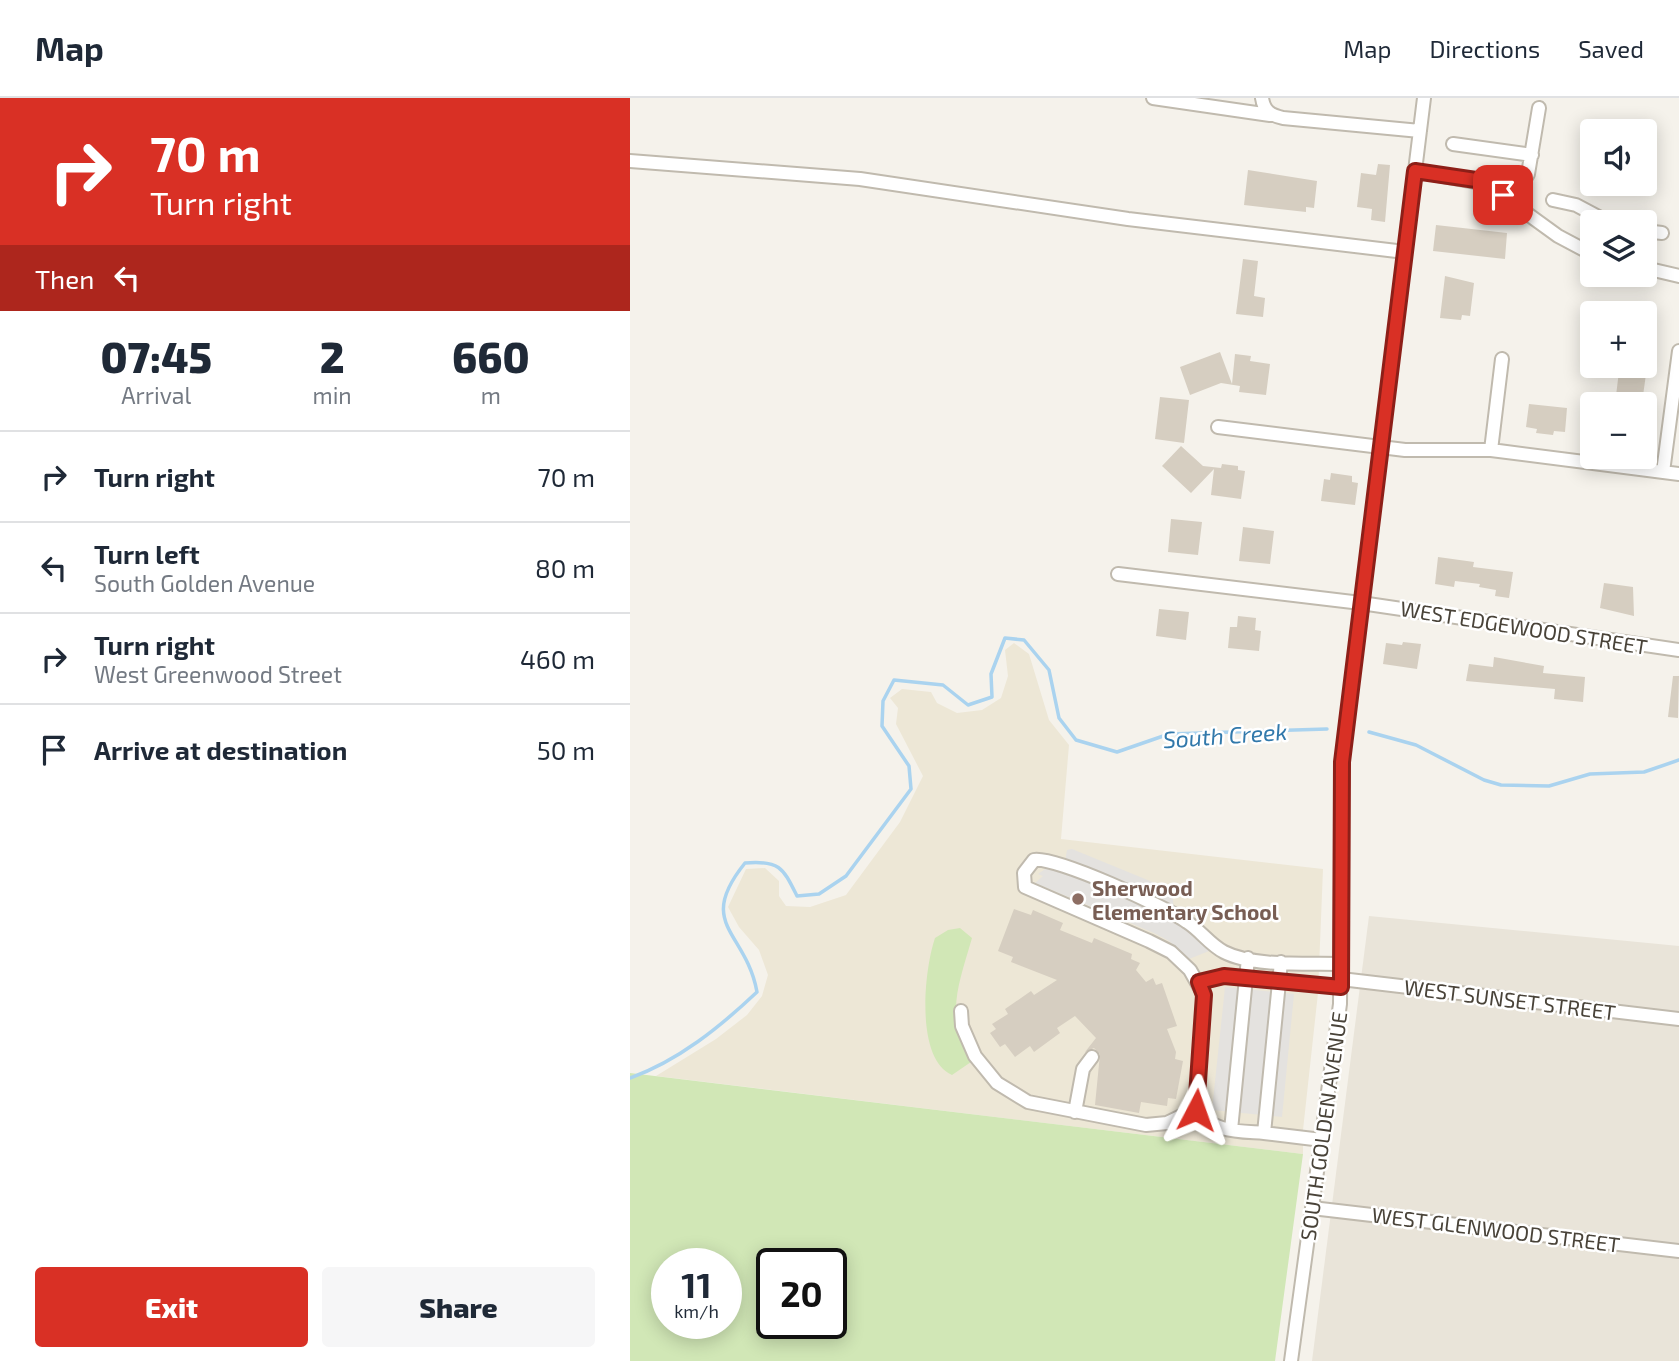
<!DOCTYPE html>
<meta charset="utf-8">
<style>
body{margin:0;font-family:"Exo 2",sans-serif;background:#f6f6f7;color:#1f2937;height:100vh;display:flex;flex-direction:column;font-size:26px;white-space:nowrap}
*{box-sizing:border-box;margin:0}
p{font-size:23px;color:#747a83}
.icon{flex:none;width:38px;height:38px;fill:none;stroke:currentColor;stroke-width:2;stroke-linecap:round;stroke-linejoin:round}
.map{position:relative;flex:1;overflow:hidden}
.drawer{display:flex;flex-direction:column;background:#fff;width:630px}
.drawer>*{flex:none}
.hud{background:#d93025;color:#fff;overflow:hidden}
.buttons{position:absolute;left:950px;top:21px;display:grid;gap:14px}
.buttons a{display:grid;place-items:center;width:77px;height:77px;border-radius:7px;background:#fff;box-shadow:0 4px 18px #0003;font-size:35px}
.speed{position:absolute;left:21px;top:1150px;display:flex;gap:14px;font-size:35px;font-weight:700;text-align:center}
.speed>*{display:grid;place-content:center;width:91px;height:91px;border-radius:50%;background:#fff;box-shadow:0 4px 18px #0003;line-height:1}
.speed small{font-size:18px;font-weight:400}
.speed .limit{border:4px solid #111;border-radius:10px;background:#fff;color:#111}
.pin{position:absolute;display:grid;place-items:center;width:60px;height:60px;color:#fff;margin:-30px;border-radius:14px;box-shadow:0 4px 10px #0006}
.me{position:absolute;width:77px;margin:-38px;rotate:4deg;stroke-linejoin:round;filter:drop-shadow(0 0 5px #0008)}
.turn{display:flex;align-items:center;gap:24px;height:147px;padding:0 35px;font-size:32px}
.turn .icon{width:91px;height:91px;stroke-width:2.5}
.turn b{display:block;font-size:49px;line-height:60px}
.then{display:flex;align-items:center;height:66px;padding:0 35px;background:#0003;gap:14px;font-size:26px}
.eta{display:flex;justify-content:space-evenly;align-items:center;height:119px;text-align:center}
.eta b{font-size:42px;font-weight:800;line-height:49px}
.button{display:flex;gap:14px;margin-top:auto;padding:14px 35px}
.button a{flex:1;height:80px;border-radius:7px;background:#d93025;color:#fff;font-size:28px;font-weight:800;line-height:80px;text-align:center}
.button a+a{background:#f6f6f7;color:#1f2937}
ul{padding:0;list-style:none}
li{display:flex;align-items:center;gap:21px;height:91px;padding:0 35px;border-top:2px solid #e0e1e3}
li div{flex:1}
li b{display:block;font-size:26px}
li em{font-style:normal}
header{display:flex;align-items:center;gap:42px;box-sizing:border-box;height:98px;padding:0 35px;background:#fff;border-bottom:2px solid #e0e1e3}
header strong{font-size:33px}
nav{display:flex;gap:38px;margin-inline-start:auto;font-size:24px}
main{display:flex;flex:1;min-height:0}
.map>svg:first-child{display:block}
.residential{fill:#e9e4d9}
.education{fill:#ede7d6}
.green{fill:#d1e7b6;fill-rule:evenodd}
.parking{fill:#e4e2df}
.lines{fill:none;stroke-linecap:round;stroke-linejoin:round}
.stream{stroke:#aad3ef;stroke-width:3.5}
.building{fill:#d6cec1}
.minor-casing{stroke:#c0baae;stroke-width:16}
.minor{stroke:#fff;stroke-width:12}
.route-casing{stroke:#8d1f18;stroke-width:18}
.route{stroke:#d93025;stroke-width:12}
.education-dot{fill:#8d6e63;stroke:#fff;stroke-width:2.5}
.labels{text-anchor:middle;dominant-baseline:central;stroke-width:5;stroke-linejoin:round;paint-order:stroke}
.street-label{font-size:21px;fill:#494339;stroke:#fff}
.education-label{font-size:21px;font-weight:bold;fill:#785e54;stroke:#fff;text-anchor:start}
.water-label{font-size:23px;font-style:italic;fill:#3279ab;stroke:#fff}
</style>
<header>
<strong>Map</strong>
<nav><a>Map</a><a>Directions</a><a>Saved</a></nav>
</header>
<main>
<section class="drawer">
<div class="hud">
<div class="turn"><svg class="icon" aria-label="right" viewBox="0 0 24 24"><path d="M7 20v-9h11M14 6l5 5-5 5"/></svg><div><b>70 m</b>Turn right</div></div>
<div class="then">Then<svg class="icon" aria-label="left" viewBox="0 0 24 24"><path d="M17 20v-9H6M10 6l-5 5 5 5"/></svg></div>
</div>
<div class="eta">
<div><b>07:45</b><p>Arrival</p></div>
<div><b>2</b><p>min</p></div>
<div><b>660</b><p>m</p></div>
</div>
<ul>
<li><svg class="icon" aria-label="right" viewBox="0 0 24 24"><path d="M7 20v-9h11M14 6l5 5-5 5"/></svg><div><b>Turn right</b></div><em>70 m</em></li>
<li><svg class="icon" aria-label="left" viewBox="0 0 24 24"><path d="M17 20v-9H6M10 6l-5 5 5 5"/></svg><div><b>Turn left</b><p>South Golden Avenue</p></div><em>80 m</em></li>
<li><svg class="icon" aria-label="right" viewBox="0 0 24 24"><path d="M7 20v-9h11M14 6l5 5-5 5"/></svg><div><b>Turn right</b><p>West Greenwood Street</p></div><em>460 m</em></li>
<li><svg class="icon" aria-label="arrive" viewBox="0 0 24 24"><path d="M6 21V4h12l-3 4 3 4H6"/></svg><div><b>Arrive at destination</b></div><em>50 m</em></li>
</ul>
<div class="button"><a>Exit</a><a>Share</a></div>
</section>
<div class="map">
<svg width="1049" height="1263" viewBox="0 0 1049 1263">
<rect width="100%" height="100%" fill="#f5f2eb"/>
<path class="residential" d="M739,818L1049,848V1263H682Z"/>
<path class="education" d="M384,545L399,556L419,622L439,647L431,741L693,771L688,895L673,1032V1056L26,978L86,941L117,917L132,898L138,877L129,852L109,829L98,809L116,771L135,770L149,783V798L156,808L180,809L216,797L270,724L293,678L266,626L268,610L260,600L272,591L301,594L307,605L327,615L352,612L371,600L378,578L375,552Z"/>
<path class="green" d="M330,830L342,840C328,889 315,916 341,964L322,977C285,961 294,872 305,840L318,832Z
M0,975L673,1056L645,1263H0ZM37,1166H96V1225H37ZM142,1166H201V1225H142Z"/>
<path class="parking" d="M442,751L542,792L545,821L564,835L579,853L559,861L539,843L524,835L405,785L413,778L408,776L418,769L433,775L437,752Z
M595,889L664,896L652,1019L582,1012Z"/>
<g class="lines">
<path class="stream" d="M739,634L786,647L854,682L871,687L919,688L960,676L1014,674L1049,662
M0,980C48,963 90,929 127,894C116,833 65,827 115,765C150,762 153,770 167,798L189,796L216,778L281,691L279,668L252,628L253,603L264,582L313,587L338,607L362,599L361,576L375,540L394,542L419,572L429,620L446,642L487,654L539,636L697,631"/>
</g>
<path class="building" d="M748,66L760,67L755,124L741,122L742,111L727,109L731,75L746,77Z
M618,72L687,83L684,110L676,109V114L614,107Z
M806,127L877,135L875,161L803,153Z
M613,161L628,163L624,198L635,200L633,219L606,216Z
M815,178L844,185L840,218L832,217L831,222L810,220Z
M590,254L602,286L605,256L621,258L620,263L640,266L636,297L609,294L610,288L591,285L560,297L550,269Z
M989,273L1016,276L1012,305L985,306Z
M530,299L559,302L554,345L525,341Z
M899,306L937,310L935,334L924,333L923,337L906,335L907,331L896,329Z
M551,348L573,368L591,370L592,366L608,368V372L615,373L611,401L581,397L584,371L561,395L532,368Z
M701,375L722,378V384L728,385L725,407L691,403L694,381L700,382Z
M541,421L572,424L568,457L538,454Z
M613,429L644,433L640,466L609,463Z
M808,459L844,464L843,469L883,474L879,500L865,498L866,492L849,489L850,486L825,483L824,489L805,486Z
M974,485L1003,489L1004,518L970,510Z
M529,511L559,514L556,542L526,538Z
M608,518L626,520L625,532L631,533L629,553L598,550L600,529H607Z
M773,544L791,546L787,571L753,566L756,545L772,547Z
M864,559L914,568L913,575L955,579L953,604L924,601L925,591L836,583L839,566L863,569Z
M1043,578H1049L1048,620L1038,619Z
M384,811L401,817L403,812L433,825L430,832L462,845L464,840L502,856L501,861L510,865L506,872L516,884L523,880L526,887L532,885L547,928L537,931L546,954L545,961L553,963L546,1001L538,1000L537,1008L511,1004L509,1015L465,1007L470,956L464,950L455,954L466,940L445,918L427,930L430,935L404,954L400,948L385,959L375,946L370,949L360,935L366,931L362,926L378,916L375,911L401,893L404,897L427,882L381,864L383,859L368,853Z"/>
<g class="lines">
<defs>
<path id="minor" d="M523,0L640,17
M632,0C634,13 640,17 653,20L790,33
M823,46L902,57
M0,63L230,81L498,121L775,154
M785,73L856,86L928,138L962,156
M923,102L946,107L978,124
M881,103L898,76L909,10
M1015,133L1032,135
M1015,170L1049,178
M588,329L775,352H861L1049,376
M861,352L872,261
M1033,374L1049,253
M488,476L731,505L1049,552
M651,864L634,1035C608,1033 583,1035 566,1011L574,897L560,872L541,854L519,843L395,789L394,775L404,762C425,758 536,809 557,824C570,832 580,847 594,854C623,869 678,865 711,866
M711,881L1049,921
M569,884L594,878L711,889
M331,913L332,928L345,958L367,985L398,1004L516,1027L537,1025L566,1011
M445,1014L453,971L462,959
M601,1032L618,860
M634,1035L692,1042
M682,1110L1049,1153
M661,1263L710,906L712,664L794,0"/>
</defs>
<use href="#minor" class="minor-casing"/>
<use href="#minor" class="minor"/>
</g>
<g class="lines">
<defs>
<path id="route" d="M566,1012L574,897L569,884L594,878L711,889L712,664L785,73L846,82L873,97"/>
</defs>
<use href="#route" class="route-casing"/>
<use href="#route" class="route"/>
</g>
<circle class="education-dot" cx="448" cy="801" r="7"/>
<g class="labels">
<g class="street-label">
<text transform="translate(894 529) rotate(9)">WEST EDGEWOOD STREET</text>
<text transform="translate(880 901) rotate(7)">WEST SUNSET STREET</text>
<text transform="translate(693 1028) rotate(-82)">SOUTH GOLDEN AVENUE</text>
<text transform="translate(866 1131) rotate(7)">WEST GLENWOOD STREET</text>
</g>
<g class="education-label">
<text x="462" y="789">Sherwood<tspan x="462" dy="24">Elementary School</tspan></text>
</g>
<g class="water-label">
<text transform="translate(595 637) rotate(-4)">South Creek</text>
</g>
</g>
</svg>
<div class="buttons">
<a><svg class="icon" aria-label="sound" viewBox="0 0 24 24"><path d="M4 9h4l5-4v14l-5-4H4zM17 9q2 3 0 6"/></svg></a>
<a><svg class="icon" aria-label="layers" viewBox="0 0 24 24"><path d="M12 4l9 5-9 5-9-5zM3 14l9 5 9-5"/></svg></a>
<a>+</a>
<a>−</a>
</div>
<div class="speed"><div>11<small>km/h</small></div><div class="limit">20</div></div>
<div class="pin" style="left:873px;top:97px;background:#d93025"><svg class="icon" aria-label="arrive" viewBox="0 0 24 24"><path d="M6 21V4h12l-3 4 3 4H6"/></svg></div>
<svg class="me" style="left:566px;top:1012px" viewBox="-20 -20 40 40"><path d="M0-17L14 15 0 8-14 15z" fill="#d93025" stroke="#fff" stroke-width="4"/></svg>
</div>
</main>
